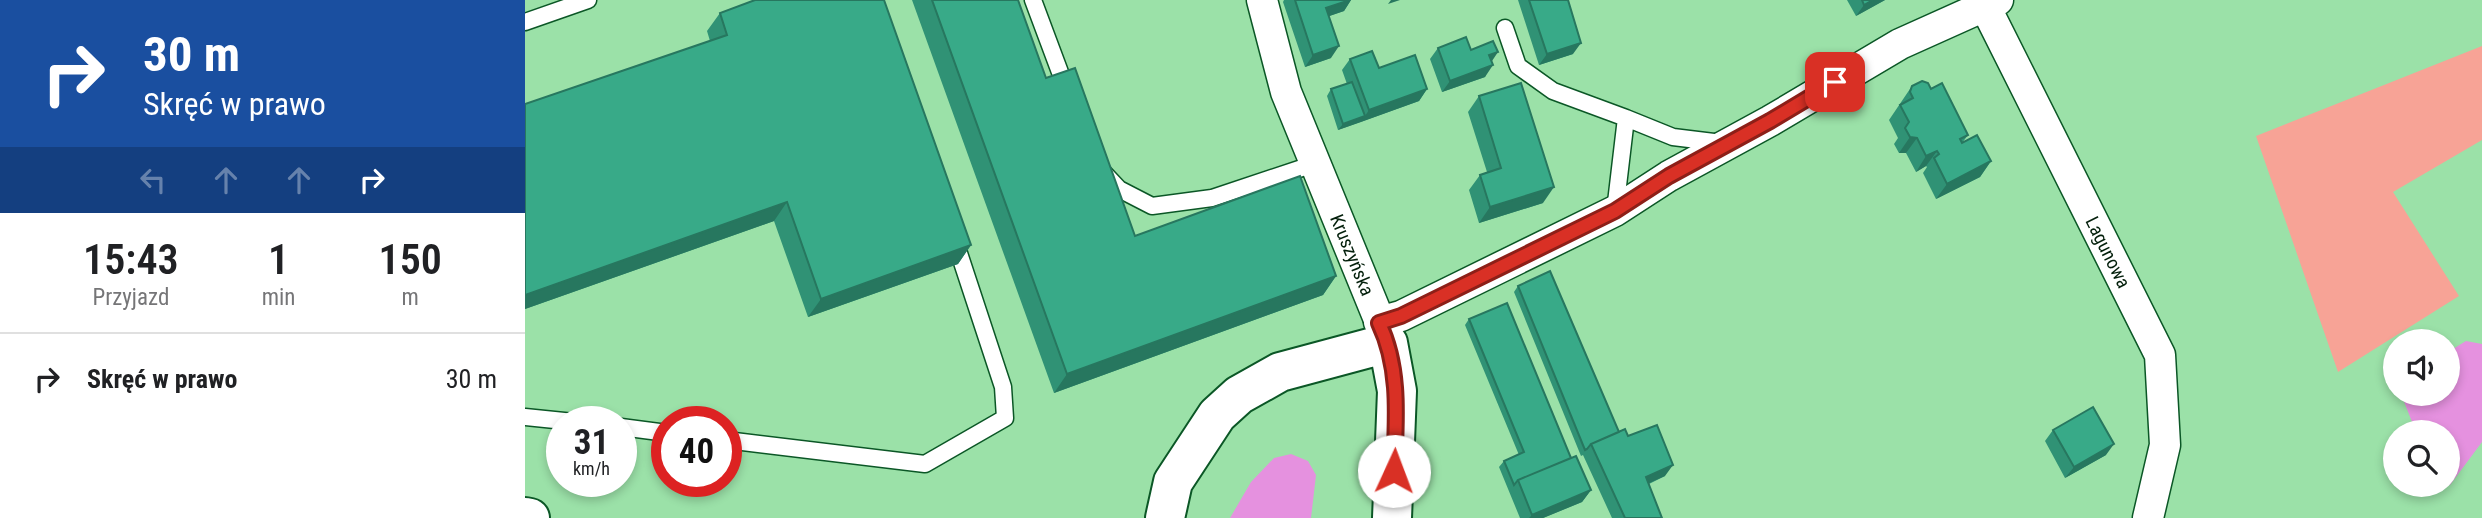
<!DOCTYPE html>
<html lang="pl">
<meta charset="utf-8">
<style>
body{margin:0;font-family:"Roboto Condensed",sans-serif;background:#f6f6f6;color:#202124;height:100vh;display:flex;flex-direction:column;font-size:26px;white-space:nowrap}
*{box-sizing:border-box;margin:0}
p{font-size:23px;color:#757577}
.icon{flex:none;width:38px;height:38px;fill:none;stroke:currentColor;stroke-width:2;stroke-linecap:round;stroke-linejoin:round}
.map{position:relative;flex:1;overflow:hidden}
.panel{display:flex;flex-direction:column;background:#fff;width:525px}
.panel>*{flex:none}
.guide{background:#1a4fa0;color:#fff;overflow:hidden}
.tools{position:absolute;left:1858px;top:329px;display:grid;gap:14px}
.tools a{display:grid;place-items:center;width:77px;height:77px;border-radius:50%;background:#fff;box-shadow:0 4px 10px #0003;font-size:35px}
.speed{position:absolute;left:21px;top:406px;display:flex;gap:14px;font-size:35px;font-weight:700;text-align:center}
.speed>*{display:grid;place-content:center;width:91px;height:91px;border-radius:50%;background:#fff;box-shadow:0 4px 10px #0003;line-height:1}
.speed small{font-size:18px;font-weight:400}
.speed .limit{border:10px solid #d22;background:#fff;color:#111}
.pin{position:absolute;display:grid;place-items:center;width:60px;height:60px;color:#fff;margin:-30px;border-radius:14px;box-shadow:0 4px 10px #0006}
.me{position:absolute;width:77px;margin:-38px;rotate:2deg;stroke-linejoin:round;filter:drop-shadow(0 0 5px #0008)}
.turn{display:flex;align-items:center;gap:24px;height:147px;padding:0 28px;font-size:32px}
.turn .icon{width:91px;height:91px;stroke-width:2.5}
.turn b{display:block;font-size:49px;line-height:60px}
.lanes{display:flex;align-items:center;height:66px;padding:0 28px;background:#0003;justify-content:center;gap:35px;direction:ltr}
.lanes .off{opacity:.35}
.eta{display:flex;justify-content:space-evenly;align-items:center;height:119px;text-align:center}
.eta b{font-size:42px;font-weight:600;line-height:49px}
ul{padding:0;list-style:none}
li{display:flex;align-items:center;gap:21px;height:91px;padding:0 28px;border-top:2px solid #e0e0e0}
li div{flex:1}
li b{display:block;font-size:26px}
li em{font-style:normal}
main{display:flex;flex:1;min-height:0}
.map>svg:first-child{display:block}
.green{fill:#f7a396}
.water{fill:#e591df}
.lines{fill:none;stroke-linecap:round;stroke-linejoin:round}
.lane-casing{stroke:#0b5726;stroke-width:19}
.street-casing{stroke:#0b5726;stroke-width:33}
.secondary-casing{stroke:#0b5726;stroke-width:42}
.lane{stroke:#fff;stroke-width:16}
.street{stroke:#fff;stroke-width:30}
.secondary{stroke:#fff;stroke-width:38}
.wall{fill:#309275}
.shaded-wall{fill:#27775f}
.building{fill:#38aa88;stroke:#27775f;stroke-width:2}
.route-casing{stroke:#8d1f18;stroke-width:18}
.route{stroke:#d93025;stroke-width:12}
.labels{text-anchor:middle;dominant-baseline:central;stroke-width:5;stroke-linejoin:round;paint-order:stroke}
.street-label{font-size:19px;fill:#031f0b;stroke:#9be1a8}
</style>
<main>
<section class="panel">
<div class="guide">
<div class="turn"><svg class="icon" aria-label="right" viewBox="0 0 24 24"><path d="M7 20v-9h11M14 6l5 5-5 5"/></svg><div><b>30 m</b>Skręć w prawo</div></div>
<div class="lanes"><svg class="icon off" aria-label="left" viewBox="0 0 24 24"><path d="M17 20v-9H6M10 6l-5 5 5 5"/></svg><svg class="icon off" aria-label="ahead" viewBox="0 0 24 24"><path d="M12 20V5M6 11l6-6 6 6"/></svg><svg class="icon off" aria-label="ahead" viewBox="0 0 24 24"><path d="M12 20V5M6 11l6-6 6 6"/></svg><svg class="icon" aria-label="right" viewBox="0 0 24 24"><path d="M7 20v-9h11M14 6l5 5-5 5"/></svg></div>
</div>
<div class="eta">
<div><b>15:43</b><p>Przyjazd</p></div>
<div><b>1</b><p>min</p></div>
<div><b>150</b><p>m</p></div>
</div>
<ul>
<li><svg class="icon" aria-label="right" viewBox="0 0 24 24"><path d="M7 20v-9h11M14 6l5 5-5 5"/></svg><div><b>Skręć w prawo</b></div><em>30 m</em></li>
</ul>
</section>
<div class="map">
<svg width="1957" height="518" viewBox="0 0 1957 518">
<rect width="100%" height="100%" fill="#9be1a8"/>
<path class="green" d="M1957,46V140L1868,192L1934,296L1813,372L1731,136Z"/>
<path class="water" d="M1941,341L1957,344V442L1925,485L1923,484V432H1891L1876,394H1923V352Z
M766,454L783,461L791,475L786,518H705L726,482L749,458Z"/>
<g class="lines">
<defs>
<path id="lane" d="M508,0L542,91
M0,22L63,0
M980,28L993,66L1028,91L1101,118
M578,172L594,189L627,206L687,198L789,164
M1090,211L1101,118L1148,137L1197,143
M0,417L49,422
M96,427L142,433
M201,440L400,464L480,418L478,387L430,241"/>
<g id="street">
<path id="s1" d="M737,0L761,92L862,339"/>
<path id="s2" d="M1457,0L1635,355L1640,445L1623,518"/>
<path d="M854,322L876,316L1090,211L1144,176L1245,121L1375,44L1473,0"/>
</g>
<path id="secondary" d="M0,517L5,518
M640,518L648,482L692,415L714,395L755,372L863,343L872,391L867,518"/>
</defs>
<use href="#lane" class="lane-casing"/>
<use href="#street" class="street-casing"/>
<use href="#secondary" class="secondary-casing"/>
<use href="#lane" class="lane"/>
<use href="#street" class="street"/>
<use href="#secondary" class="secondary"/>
</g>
<path class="wall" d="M387,0H493L521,78L610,236L811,276L798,295L529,393Z
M759,0H826L819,11L804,16L806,58L780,67L758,2Z
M993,0H1043L1048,54L1014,65Z
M1322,0H1360L1331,16Z
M195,13L446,245L433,264L283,317L249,221L0,309V104L185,41L182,31Z
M913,48L946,50L966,61L960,77L917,92L905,59Z
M825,59L854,68L902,89L894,101L813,130L802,96L806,89L822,84L817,70Z
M1387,86L1406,89L1443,135L1437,143L1466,161L1455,177L1411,199L1398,173L1402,167L1401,166L1391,172L1381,153H1374L1369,144L1373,138L1364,120Z
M954,96L1018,203L954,223L944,190L955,175L962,172L943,112Z
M993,286L1094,432L1103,436L1140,476L1124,484L1137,518H1087L1058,455L1056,456L989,292Z
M944,319L1046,458L1066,490L1057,502L1018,518H995L974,467L979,461L994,455L940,325Z
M1528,430L1581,455L1540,478L1520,441Z"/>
<path class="shaded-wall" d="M825,0H826L819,11L793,20L801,8Z
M866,0H875L863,4Z
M1348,0H1360L1331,16L1339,5Z
M1056,43L1048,54L1014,65L1022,54Z
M814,46L806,58L780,67L788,55Z
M973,52L965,64L964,55Z
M968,65L960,77L917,92L925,81Z
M902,89L894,101L836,122L844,110Z
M840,116L836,122L813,130L818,124Z
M1385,137L1392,138L1381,153H1374Z
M1412,151L1401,166L1391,172L1401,156Z
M1466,161L1455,177L1411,199L1422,184Z
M1029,187L1018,203L954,223L965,207Z
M262,202L249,221L0,309V295Z
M446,245L433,264L283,317L296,299Z
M811,276L798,295L529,393L542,374Z
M1589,444L1581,455L1540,478L1549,467Z
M1148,465L1140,476L1113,488L1121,477Z
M1066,490L1057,502L1018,518H1004L1007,515Z"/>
<path class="building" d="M230,0H359L446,245L296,299L262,202L0,295V104L202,35L195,13Z
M407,0H493L521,78L550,68L610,236L775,176L811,276L542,374Z
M770,0H825L801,8L814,46L788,55Z
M1004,0H1043L1056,43L1022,54Z
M1337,0H1348L1339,5Z
M941,37L946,50L968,41L973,52L964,55L968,65L925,81L913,48Z
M847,51L854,68L890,55L902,89L844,110L825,59Z
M1397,81L1403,83L1406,89L1417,83L1443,135L1435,139L1437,143L1452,135L1466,161L1422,184L1409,158L1414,154L1412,151L1401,156L1392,138L1385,137L1380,128L1384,122L1375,105L1388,98L1385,92L1387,86Z
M827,82L840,116L818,124L806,89Z
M996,83L1029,187L965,207L955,175L976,168L954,96Z
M1025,271L1094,432L1066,444L1062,449L1060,450L993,286Z
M982,303L1046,458L993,480L989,485L979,461L999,452L944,319Z
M1568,407L1589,444L1549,467L1528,430Z
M1132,425L1148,465L1121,477L1137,518H1100L1066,444L1100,429L1103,436Z
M1051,456L1066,490L1007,515L993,480Z"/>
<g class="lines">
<defs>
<path id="route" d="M869,471C871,420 876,369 854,323L876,316L1090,211L1144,176L1245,121L1310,82"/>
</defs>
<use href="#route" class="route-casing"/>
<use href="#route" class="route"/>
</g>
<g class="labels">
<g class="street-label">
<text stroke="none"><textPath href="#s2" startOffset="282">Lagunowa</textPath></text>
<text stroke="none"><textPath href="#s1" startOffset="271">Kruszyńska</textPath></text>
</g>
</g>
</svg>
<div class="tools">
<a><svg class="icon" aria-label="sound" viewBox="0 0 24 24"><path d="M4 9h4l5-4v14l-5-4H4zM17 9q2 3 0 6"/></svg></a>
<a><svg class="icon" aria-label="search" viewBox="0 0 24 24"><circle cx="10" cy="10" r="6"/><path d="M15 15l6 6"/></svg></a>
</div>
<div class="speed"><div>31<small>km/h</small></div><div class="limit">40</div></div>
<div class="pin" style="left:1310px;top:82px;background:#d93025"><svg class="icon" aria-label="arrive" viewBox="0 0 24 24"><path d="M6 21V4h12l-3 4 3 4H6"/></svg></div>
<svg class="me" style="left:869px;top:471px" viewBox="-20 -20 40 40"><circle r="19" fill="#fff"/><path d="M0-13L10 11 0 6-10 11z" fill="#d93025"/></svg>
</div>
</main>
